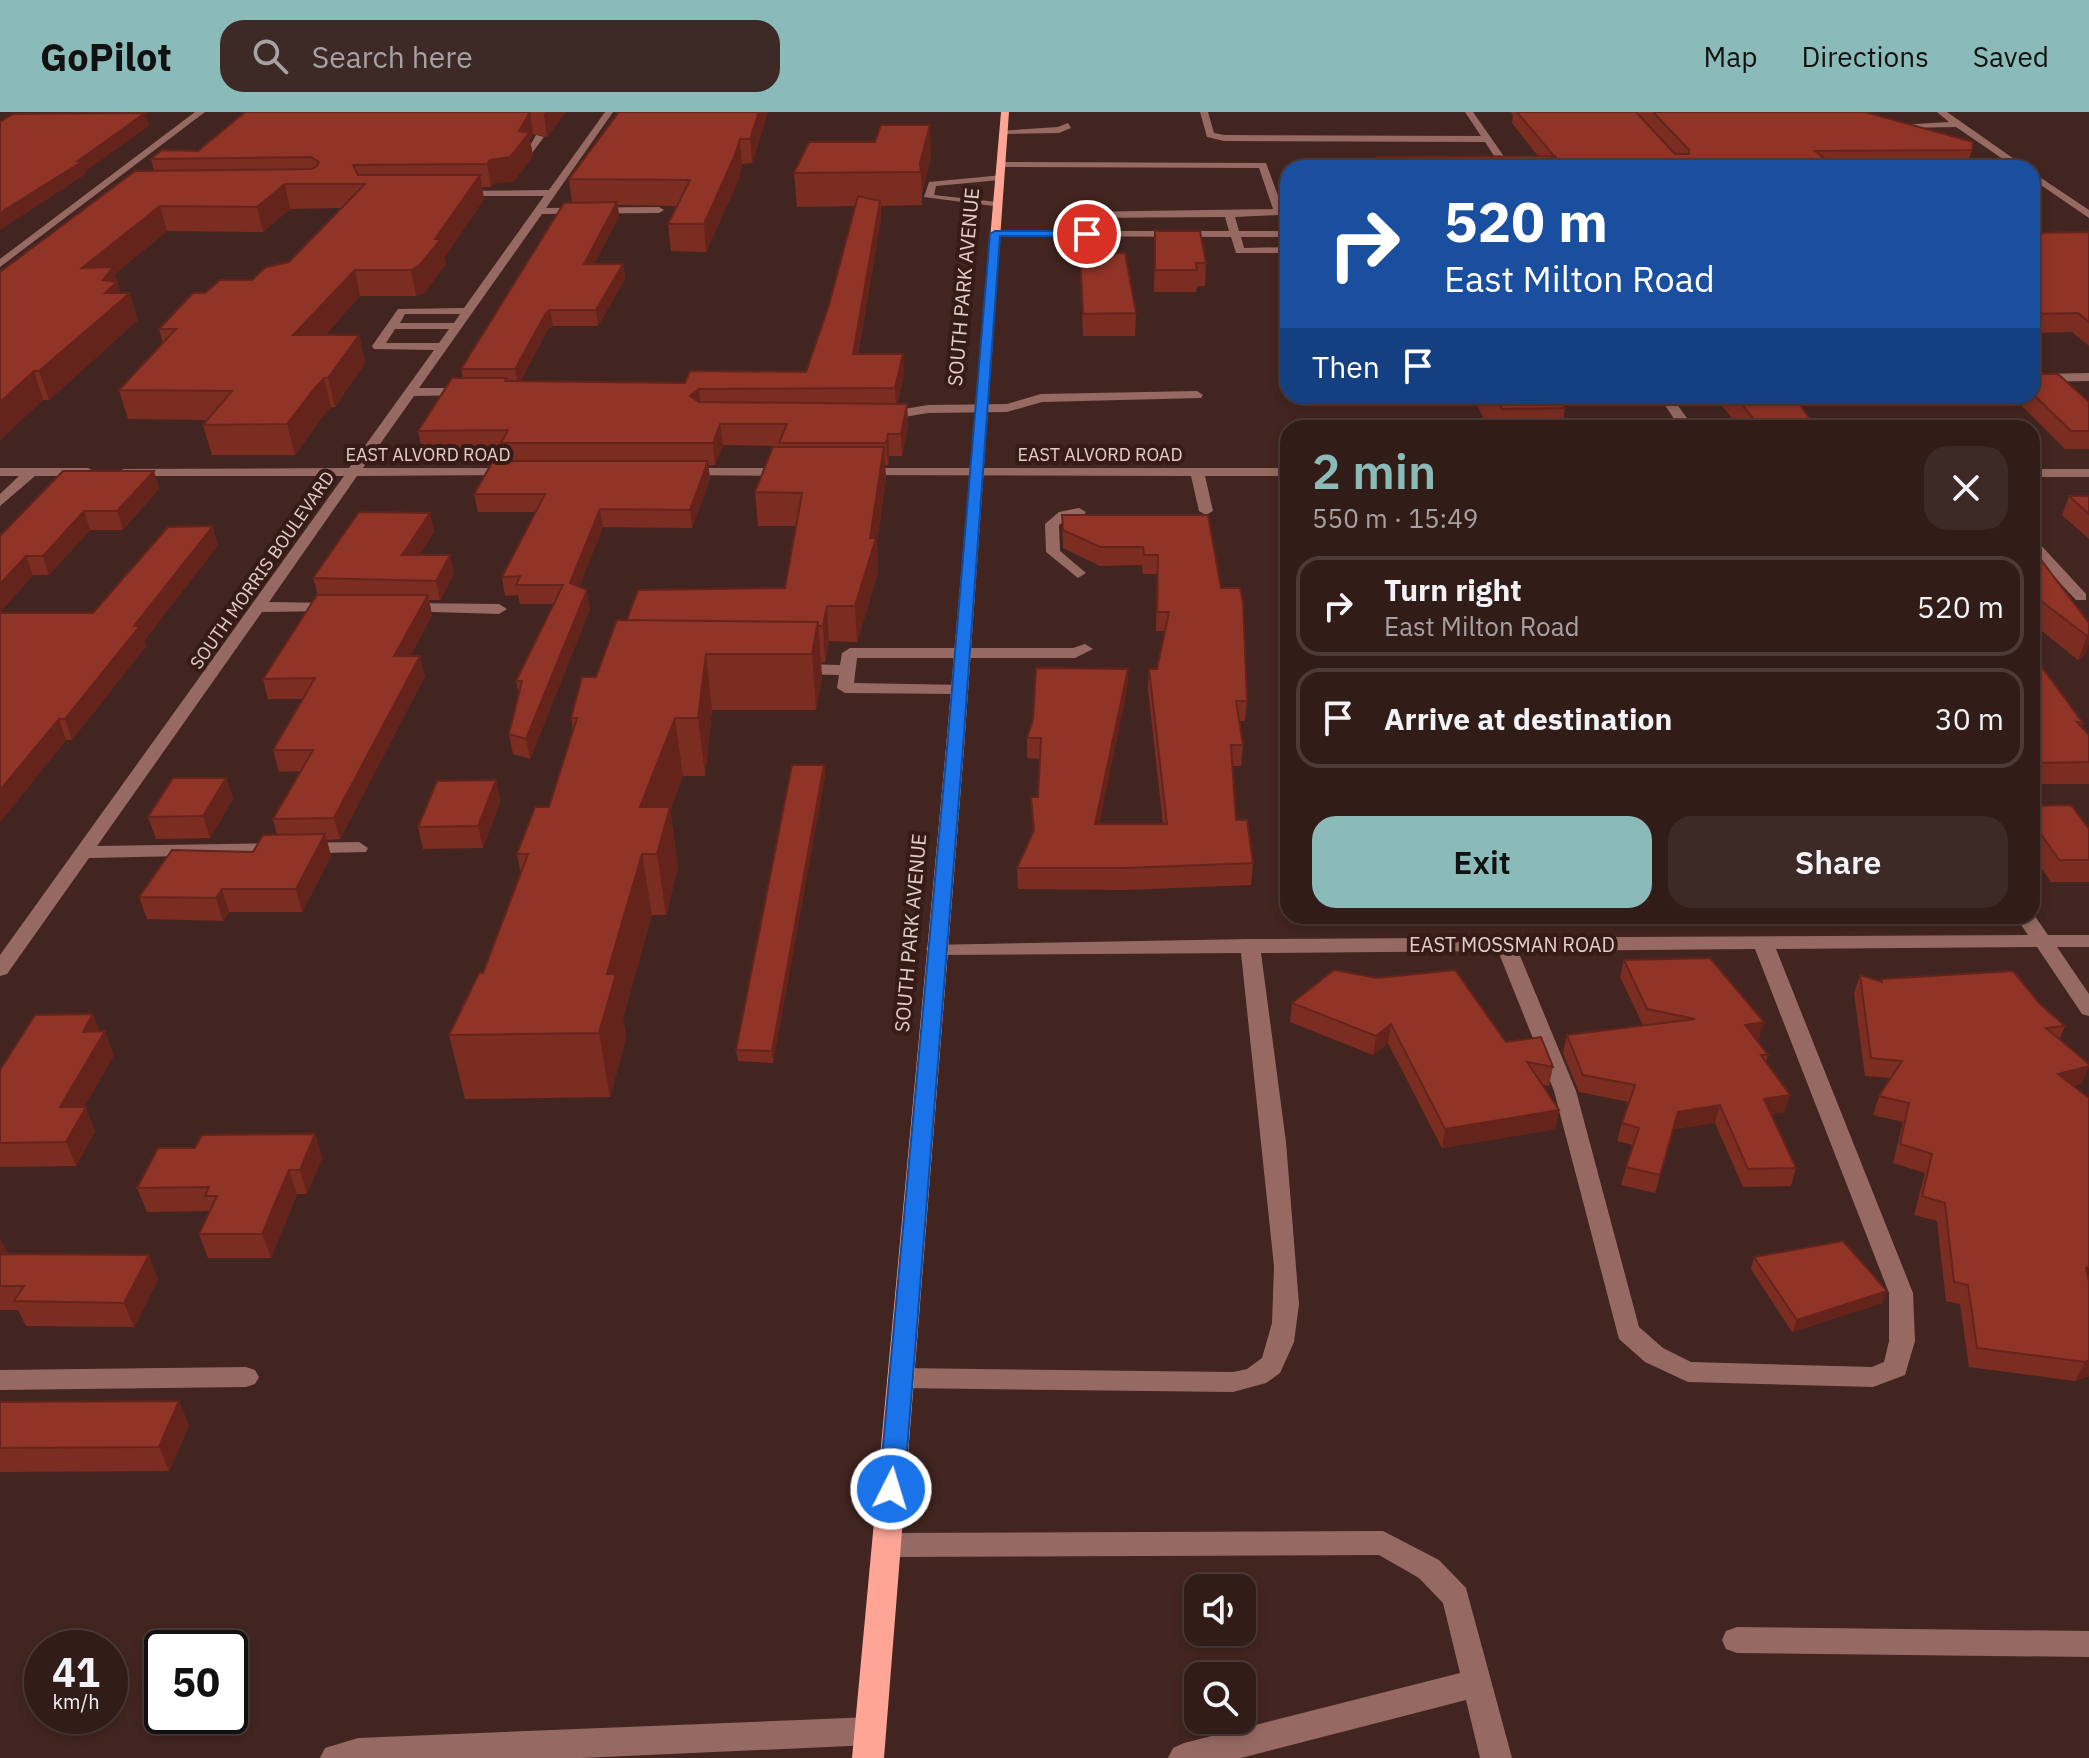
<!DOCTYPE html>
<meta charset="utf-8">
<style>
body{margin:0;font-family:"IBM Plex Sans",sans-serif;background:#3d2925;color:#f1f3f6;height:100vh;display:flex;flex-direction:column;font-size:30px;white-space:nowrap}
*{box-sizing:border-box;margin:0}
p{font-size:26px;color:#a8a1a2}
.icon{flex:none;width:44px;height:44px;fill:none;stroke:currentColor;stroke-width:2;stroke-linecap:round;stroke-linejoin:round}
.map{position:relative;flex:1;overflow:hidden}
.drawer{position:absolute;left:1280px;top:308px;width:760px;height:504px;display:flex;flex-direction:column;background:#321c18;border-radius:24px;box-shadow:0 4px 12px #0003,0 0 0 2px #4d3a37}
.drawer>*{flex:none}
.top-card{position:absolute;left:1280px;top:48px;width:760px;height:244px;border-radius:24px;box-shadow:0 4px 12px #0003,0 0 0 2px #4d3a37;background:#1a4fa0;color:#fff;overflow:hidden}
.fabs{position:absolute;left:1184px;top:1462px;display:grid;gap:16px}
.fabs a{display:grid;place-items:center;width:72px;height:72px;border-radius:16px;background:#321c18;box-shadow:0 4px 12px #0003,0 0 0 2px #4d3a37;font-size:40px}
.speed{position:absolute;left:24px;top:1518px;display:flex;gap:16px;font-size:40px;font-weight:700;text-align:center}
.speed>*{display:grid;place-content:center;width:104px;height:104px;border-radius:50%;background:#321c18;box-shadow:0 4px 12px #0003,0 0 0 2px #4d3a37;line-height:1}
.speed small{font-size:20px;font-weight:400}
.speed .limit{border:4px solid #111;border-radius:12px;background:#fff;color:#111}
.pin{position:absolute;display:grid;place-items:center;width:68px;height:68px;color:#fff;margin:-34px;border:4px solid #fff;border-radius:50%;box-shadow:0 2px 8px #0007}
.me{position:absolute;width:88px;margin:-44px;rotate:5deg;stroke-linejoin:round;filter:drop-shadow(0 0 6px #0008)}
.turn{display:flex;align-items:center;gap:28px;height:168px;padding:0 32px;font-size:36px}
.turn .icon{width:104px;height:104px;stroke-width:2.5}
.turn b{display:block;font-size:56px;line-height:68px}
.then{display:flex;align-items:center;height:76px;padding:0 32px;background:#0003;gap:16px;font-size:30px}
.round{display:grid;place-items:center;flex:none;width:84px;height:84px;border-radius:24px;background:#3d2925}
.overview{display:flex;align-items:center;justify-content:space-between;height:136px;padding:0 32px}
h1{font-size:48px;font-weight:600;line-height:60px;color:#8bbbb9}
.primary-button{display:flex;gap:16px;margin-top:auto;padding:16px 32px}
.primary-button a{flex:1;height:92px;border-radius:24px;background:#8bbbb9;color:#111;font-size:32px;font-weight:600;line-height:92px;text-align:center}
.primary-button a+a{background:#3d2925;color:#f1f3f6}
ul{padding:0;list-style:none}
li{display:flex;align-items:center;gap:24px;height:100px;margin:0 16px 12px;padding:0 16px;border:4px solid #4d3a37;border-radius:24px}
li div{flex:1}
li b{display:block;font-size:30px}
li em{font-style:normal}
header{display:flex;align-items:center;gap:48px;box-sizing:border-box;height:112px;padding:0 40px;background:#8bbbb9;color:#111}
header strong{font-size:38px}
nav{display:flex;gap:44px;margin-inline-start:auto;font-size:28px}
.search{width:560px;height:72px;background:#3d2925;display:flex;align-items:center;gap:20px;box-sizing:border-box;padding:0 28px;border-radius:24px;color:#a8a1a2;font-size:30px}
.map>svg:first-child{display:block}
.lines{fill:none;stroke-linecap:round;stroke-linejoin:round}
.minor{fill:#966a63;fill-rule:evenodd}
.major{fill:#fea596;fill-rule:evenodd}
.wall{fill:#7c2d22}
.shaded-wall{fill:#65241b}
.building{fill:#903427;stroke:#65241b;stroke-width:2}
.route{fill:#1a73e8;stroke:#114b97;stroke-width:2}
.labels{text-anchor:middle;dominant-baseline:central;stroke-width:8;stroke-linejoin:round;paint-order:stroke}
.far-street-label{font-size:18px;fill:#e1cdc9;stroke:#371b16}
.street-label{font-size:20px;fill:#e1cdc9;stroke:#371b16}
</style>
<header>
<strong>GoPilot</strong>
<div class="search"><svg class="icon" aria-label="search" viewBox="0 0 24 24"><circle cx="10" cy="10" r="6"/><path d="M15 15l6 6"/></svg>Search here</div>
<nav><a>Map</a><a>Directions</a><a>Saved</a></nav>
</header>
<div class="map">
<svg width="2089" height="1646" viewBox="0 0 2089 1646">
<rect width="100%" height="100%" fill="#422520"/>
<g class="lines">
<path class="minor" d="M195,0H205L0,155V147Z
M605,0H613L546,96L659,95L664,98L659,101L542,102L419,276H470L476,280L474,283L414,284L363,356H512L519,360L517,363L357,364L269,490L333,491L341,496L338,499L262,500L97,734L359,730L368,736L366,740L89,746L7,862L0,864V843L344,364H128L121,360L123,357L349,356L434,238L374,237L372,234L398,197L464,196L544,84H455L452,79L549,78ZM405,202H460L454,211H400ZM395,217H449L439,231H386Z
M1200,0H1208L1214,21L1224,23L1481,24L1465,0H1473L1512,56H1502L1485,30L1224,29L1207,25Z
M1937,0H1947L2027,56H2016L1956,15L1903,16L1899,13L1949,10Z
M1068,11L1071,16L1059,21L1003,22L999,19L1058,15Z
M536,23L544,25L532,41H526Z
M1001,50L1266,51L1284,100L1279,103L1235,105L1239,119H1288V125H1241L1244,136L1288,135V141H1236L1231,125L991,124V120L995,119H1229L1225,105L1074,106L1069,103L1074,100L1273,97L1259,56L998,55Z
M1315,53H1403L1408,56H1310Z
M2032,60L2089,98V106L2032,67Z
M1003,63L1000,68L936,74L934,83L997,90L1001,95L924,85L929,70Z
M2089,261V269L2040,270L2034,266L2040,262Z
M1197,279L1203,283L1201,286L1042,290L1007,300L928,301L880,309L874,305L880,301L928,293L1007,292L1041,282Z
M1659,284H1671L1694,316H1680Z
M0,356H88L95,360L88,364H35L0,394V382L19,364H0Z
M684,356H788L795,360L788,364L679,363L677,360Z
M860,356H1288V364H1205L1213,399L1206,403L1199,399L1191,364L855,363L853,360Z
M2032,357H2089V365H2032Z
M1079,396L1086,400L1084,403L1069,406L1059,413L1060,439L1086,461L1078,466L1046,440L1045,412L1059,400Z
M2032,428L2037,429L2086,482V488H2076L2032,441Z
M405,491L499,492L507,497L499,502L400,499L397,496Z
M1085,532L1093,537L1075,546H857L854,571L964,573L966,577L958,582L845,581L837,576L839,563L796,562L788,557L796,552L840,553L842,541L850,536H1073Z
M2032,800L2048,823H2089V835H2057L2089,882V904L2082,902L2037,835L1776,837L1913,1181L1915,1229L1905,1263L1873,1275L1688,1270L1645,1250L1619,1227L1554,979L1498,839L1261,841L1286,1030L1299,1192L1294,1230L1280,1261L1266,1271L1233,1280L901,1276L892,1273L888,1266L892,1259L901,1256L1233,1260L1247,1257L1262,1246L1272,1211L1274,1154L1241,841L936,843L926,837L929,833L1250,827L2028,823L2015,804H2032ZM1755,837L1889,1181V1229L1884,1250L1872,1255L1691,1250L1663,1236L1639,1215L1576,979L1518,839Z
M246,1255L255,1258L259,1265L255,1272L246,1275L0,1278V1258Z
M1383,1419L1439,1448L1466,1476L1512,1646H1480L1466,1588L1241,1646H1168L1173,1636L1184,1631L1460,1561L1443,1491L1419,1466L1379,1443L887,1445L877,1442L873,1433L877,1424L887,1421Z
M1737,1515L2089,1519V1545L1737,1541L1726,1537L1722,1528L1726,1519Z
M871,1605L882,1609L886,1619L882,1629L871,1633L582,1646H320L325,1636L358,1626Z"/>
<path class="major" d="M1001,0H1009L964,636L884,1646H852L946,636Z"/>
</g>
<path class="wall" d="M245,0H566L547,25L533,22L530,28L533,44L514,69L494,71L491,75H482L484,87L444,146L446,152L424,181L416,184H360L325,223H359L365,251L335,295H331L322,305L295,343H212L203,313L208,308L128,307L119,278L163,231L159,217L205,181L252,168L289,150L341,96L290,97L263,120L167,119L115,162L120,181L138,208L49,288H43L0,160L154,58L151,47L198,39Z
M768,0L752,51L742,52L738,69L706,140L671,139L668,112L677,94L618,93L619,104L594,152H623L625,167L598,214H553L548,217L520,270L685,271L806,260L829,193L855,94L797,95L794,61L931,45L922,81V93L881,94V107L858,242L904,263L897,292H907L908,314L902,344H889L888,353H885L886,367L877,429L878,461L857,530L829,529L825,550H821L822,566L816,598H712L705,664H683L670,698L678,755L666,803H652L623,906L626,926L610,985L465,987L449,923L483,861L521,762L517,742L549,695L573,619L571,606L596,565L627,508L785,476L796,414H758L755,380L779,334L723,333L715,353H708L710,367L692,416L603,415L579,475L590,497L530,647L513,642L509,622L519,582L516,569L554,492H520L518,483L505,484L502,465L536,400H478L474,382L504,349L502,340L423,341L418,319L463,266L461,257L572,91L569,67Z
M1511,0H1865L1972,38L1967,54L1834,55L1836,56H1375L1376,45L1538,44L1512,11L1513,4Z
M1155,119L1206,151L1205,174H1197L1196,180H1154Z
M2089,120V234L2072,220L2032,221V121Z
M1080,141L1136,201L1135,224H1083Z
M2032,262L2089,290V337H2065L2012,284H2032Z
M1472,284H1557L1565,296L1562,316H1489Z
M1714,284H1830L1829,288H1796L1817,316H1740Z
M154,359L159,377L123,418H90L49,463H33L0,500V424Z
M2069,384H2089V427L2062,403Z
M430,401L434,420L419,443L454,462L440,488H429L432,503L410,544L425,564L340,727L327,728L331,744L302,800H229L223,809L147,807L139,785L253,740L277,723L273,707L301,659L279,660L273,638L303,587H268L263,567L318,483L313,466Z
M1062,403H1208L1221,476L1247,589L1245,609H1239L1243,633L1241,654H1232L1236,708L1253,751L1251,773L1125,778L1018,777L1017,756L1033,722L1031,685H1038L1040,647L1027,646V626L1128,557L1127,577L1099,712H1163L1148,577L1149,557H1157L1165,519H1156L1157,462H1143L1142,453L1100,454L1063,436Z
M218,433L144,529L146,534L72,628H66L0,710L93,501Z
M2032,436L2089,511V531L2086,541L2078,548L2032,511Z
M2032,546L2083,611L2081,615L2089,623V672H2032Z
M824,653L825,664L773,951L738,949L736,938Z
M226,666L233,687L210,726L156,727L148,705Z
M496,668L500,690L483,736L423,737L418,715Z
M2032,694L2089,717V770H2051L2032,743Z
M1624,848L1759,927L1757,928L1768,943L1766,950L1790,983L1784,1000L1771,1002L1796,1056L1791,1074L1743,1075L1715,1011L1674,1017L1655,1081L1621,1073L1633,1033L1617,1029L1622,1011L1629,990L1579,980L1563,941L1567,923L1643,913L1620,865Z
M1860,863L1881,870L1882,867L2040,892L2065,914L2059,928L2082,971L2074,974L2089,1264L2075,1269L1969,1255L1960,1192L1946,1189L1937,1109L1914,1103L1925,1061L1893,1051L1903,1010L1873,1003L1879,984L1891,966L1865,964L1854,881Z
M1292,891L1506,930L1553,955L1549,974L1542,973L1559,998L1555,1017L1442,1036L1388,931L1373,943L1290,910Z
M100,919L114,943L84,995L95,1019L76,1054L0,1055V958Z
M315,1022L322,1046L307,1082H297L271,1146H208L199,1122L210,1099L147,1100L137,1076L195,1036Z
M0,1126L8,1142L158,1167L134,1215L26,1214L18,1198H0Z
M1754,1145L1887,1179L1882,1191L1792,1220L1751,1157Z
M179,1289L189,1314L169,1359L0,1360V1290Z"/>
<path class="shaded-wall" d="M530,0L533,22L530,28L533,44L514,69L494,71L491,75L487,52L519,19Z
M546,0H566L547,25L544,2Z
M759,0H768L752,51L750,27Z
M145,1L149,14L86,59V62L0,118V101Z
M930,13L931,45L922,81L920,51Z
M740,27L742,52L738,69L706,140L704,112Z
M1555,44L1553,56H1536Z
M480,63L484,87L444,146L446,152L424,181L416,184L411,158L435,127Z
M285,72L290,97L263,120L257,95Z
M880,89L881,107L854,263L853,242Z
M617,90L619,104L586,167L584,152Z
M160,94L167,119L115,162L122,188L130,181L138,208L49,288L39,259L82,156Z
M623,152L625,167L598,214L596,198Z
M355,158L360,184L300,252L293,223Z
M550,198L553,214L548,217L518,273L515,257L546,201Z
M359,223L365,251L335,295L328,266Z
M903,242L904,263L896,297L895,276Z
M34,259L43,288L0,329V290Z
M324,266L331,295L322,305L295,343L287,312L315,276Z
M699,277L701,298L690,284Z
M907,292L908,314L902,344L901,322Z
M720,312L723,333L715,353L713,331Z
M888,322L889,344L888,353L886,331Z
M884,335L886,367L877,429L878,461L857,530L855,494L870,426Z
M708,349L710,367L692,416L690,398Z
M154,359L159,377L123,418L117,399Z
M600,397L603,415L573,490L570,471Z
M84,399L90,418L49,463L43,444Z
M430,401L434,420L407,463L402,443Z
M213,414L218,433L144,529L146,534L72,628L65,607L134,514Z
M450,443L454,462L440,488L436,469Z
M26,444L33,463L0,500V472Z
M587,478L590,497L530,647L526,627Z
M428,483L432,503L399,564L394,544Z
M827,494L829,529L825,550L823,514Z
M818,510L822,566L816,598L812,542Z
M2089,522V531L2086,541L2078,548L2087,524Z
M706,542L712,598L705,664L698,606Z
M420,544L425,564L340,727L334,706Z
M1128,557L1127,577L1095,734V712Z
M675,606L683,664L670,698L678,755L666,803L657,742L640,695Z
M59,607L66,628L0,710V678Z
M824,653L825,664L773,951L772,939Z
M226,666L233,687L210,726L203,704Z
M496,668L500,690L483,736L478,714Z
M325,722L331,744L302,800L296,777Z
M642,742L652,803L623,906L626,926L610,985L599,921L607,862Z
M222,777L229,800L223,809L216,786Z
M93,902L102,925L105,919L114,943L70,1019L60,995L83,920Z
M1764,910L1759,927L1740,931L1745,913Z
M1391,912L1388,931L1373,943L1376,924Z
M2089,954L2082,971L2051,980L2058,962Z
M1790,983L1784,1000L1758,1004L1764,987Z
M1720,993L1715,1011L1674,1017L1655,1081L1678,1000Z
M86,995L95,1019L76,1054L66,1030Z
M1559,998L1555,1017L1442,1036L1445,1017Z
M315,1022L322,1046L307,1082L300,1058Z
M289,1058L297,1082L271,1146L262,1122Z
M0,1126L11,1149L0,1165Z
M149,1143L158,1167L134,1215L124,1191Z
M1887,1179L1882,1191L1792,1220L1797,1208Z
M2089,1248V1264L2075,1269L2085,1250Z
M179,1289L189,1314L169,1359L159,1335Z"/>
<path class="building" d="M245,0H530L519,19L529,21L510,45L490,48L487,52L353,53L358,63H480L435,127H441L419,154L411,158H355L293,223H359L328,266H324L315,276L287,312L203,313L232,279L119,278L176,217H159L193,181H205L220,168H252L266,155L289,150L365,72H285L257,95L160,94L82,156L113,155L103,168L117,170L105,181H130L39,259H34L0,290V160L135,59L311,57L317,54L319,50L311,45L151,47L162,38L198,39Z
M619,0H759L750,27H740L735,43L704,112H668L690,68L569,67Z
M1517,0H1636L1675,42H1689V38L1653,0H1865L1973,30L1972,38L1815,39L1836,56H1564L1555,44L1536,56H1381L1376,45L1554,44Z
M145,1L78,49H83L0,101V10L13,2Z
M881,13H930L920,51L921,60L794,61L809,30H875Z
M858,84L880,89L853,242H903L895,276L699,277L690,284L699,290L907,292L901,322H888L886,331H779L787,312H720L713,331H501L508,318L418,319L452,266H507L505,269L685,271L690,259L806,260L829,193Z
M617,90L584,152H623L596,198H550L546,201L515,257H461L564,91Z
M1155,119H1200L1206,151H1196L1197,158H1155Z
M2089,120V210L2078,201L2037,202L2032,198V121Z
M1080,141H1125L1136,201L1083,202Z
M2032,262H2058L2089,290V319H2071L2032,281Z
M1495,284H1557L1565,296L1502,297Z
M1735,284H1793L1817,316H1761Z
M773,335H884L870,426H876L855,494H827L823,514H818V510L627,508L638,478L785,476L802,381L755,380Z
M493,349H708L690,398L600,397L570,471L587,478L526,627L509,622L522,569H516L563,473H516L520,464L502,465L545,382H474Z
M63,359H154L117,399H84L43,444H26L0,472V424Z
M2069,384H2089V402Z
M359,400L430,401L402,443H450L436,469L313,466Z
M1062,403H1208L1221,476H1240L1243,490L1247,589H1236L1243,633H1231L1236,708H1247L1253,751L1126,756H1017L1034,718L1031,685H1038L1041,626H1027L1033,608L1036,556L1128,557L1095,712H1167L1149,557H1157L1169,500H1157L1158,443H1144L1143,435H1100L1063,418Z
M213,414L134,514H140L65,607H59L0,678V501H93L168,415Z
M2032,436L2089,511V522L2087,524L2032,482Z
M317,483H428L394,544H420L334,706L273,707L313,638H273L315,566L263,567Z
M617,508L818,510L812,542H706L698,606H675L640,695H670L657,742H642L607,862H616L599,921L449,923L479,861H483L528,742H517L535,695H549L577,606H571L582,565H596Z
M2032,546H2035L2083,611L2077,610L2089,623V650L2032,651Z
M792,653H824L772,939L736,938Z
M173,666H226L203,704L148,705Z
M496,668L478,714L418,715L437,669Z
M2071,693L2089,717V748H2059L2032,709V694Z
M325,722L296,777H222L216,786L139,785L172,738L253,740L263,723Z
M1710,846L1764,910L1745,913L1768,943H1761L1790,983L1764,987L1796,1056L1748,1057L1720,993L1678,1000L1660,1063L1626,1055L1639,1016L1622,1011L1635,973L1583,963L1567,923L1695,907L1647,897L1624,848Z
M1334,858L1377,866L1455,858L1506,930L1541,925L1553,955L1527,950L1559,998L1445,1017L1391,912L1376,924L1292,891Z
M2013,859L2040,892L2065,914L2046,916L2089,952V954L2058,962L2089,986V1155L2086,1156L2089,1170V1248L2085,1250L1977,1236L1968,1173L1954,1170L1945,1091L1922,1084L1932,1042L1900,1032L1909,991L1879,984L1902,949L1871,946L1860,863L1882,870V867Z
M93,902L83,920L105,919L60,995H86L66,1030L0,1031V958L35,903Z
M315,1022L300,1058H289L262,1122H199L217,1084H205L209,1075L137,1076L158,1036H195L202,1023Z
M1843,1129L1887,1179L1797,1208L1754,1145Z
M0,1142L149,1143L124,1191L14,1189L24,1174H0Z
M179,1289L159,1335L0,1336V1290Z"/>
<path class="route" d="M1087,119L1090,124H1000L963,636L904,1377L900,1384L891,1387L882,1384L879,1377L947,636L990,122L995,119Z"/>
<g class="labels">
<g class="far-street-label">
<text x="428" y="342">EAST ALVORD ROAD</text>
<text x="1100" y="342">EAST ALVORD ROAD</text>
<text transform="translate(262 458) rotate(-55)">SOUTH MORRIS BOULEVARD</text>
</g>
<g class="street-label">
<text transform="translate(963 175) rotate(-85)">SOUTH PARK AVENUE</text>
<text transform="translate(910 821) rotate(-85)">SOUTH PARK AVENUE</text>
<text x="1512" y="832">EAST MOSSMAN ROAD</text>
</g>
</g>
</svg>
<div class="fabs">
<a><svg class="icon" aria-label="sound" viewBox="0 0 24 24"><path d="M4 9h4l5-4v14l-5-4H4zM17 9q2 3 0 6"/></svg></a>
<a><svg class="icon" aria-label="search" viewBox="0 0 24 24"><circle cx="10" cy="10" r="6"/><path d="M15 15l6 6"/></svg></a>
</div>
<div class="speed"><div>41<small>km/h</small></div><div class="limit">50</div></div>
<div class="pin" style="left:1087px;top:122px;background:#d93025"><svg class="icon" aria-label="arrive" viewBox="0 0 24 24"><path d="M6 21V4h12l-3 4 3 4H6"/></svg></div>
<svg class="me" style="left:891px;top:1377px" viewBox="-20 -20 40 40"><circle r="17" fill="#1a73e8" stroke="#fff" stroke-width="3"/><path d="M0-11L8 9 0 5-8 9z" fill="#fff"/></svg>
<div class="top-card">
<div class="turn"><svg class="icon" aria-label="right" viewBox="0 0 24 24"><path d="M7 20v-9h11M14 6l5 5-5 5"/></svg><div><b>520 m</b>East Milton Road</div></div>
<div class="then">Then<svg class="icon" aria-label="arrive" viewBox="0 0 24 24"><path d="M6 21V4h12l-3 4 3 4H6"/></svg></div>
</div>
<section class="drawer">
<div class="overview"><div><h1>2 min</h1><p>550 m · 15:49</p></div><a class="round"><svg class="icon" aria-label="close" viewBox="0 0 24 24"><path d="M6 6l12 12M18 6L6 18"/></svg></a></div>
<ul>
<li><svg class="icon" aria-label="right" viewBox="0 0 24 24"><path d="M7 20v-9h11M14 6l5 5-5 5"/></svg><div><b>Turn right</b><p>East Milton Road</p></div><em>520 m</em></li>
<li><svg class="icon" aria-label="arrive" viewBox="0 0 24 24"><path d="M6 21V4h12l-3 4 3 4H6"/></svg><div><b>Arrive at destination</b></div><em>30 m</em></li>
</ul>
<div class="primary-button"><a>Exit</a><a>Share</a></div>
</section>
</div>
